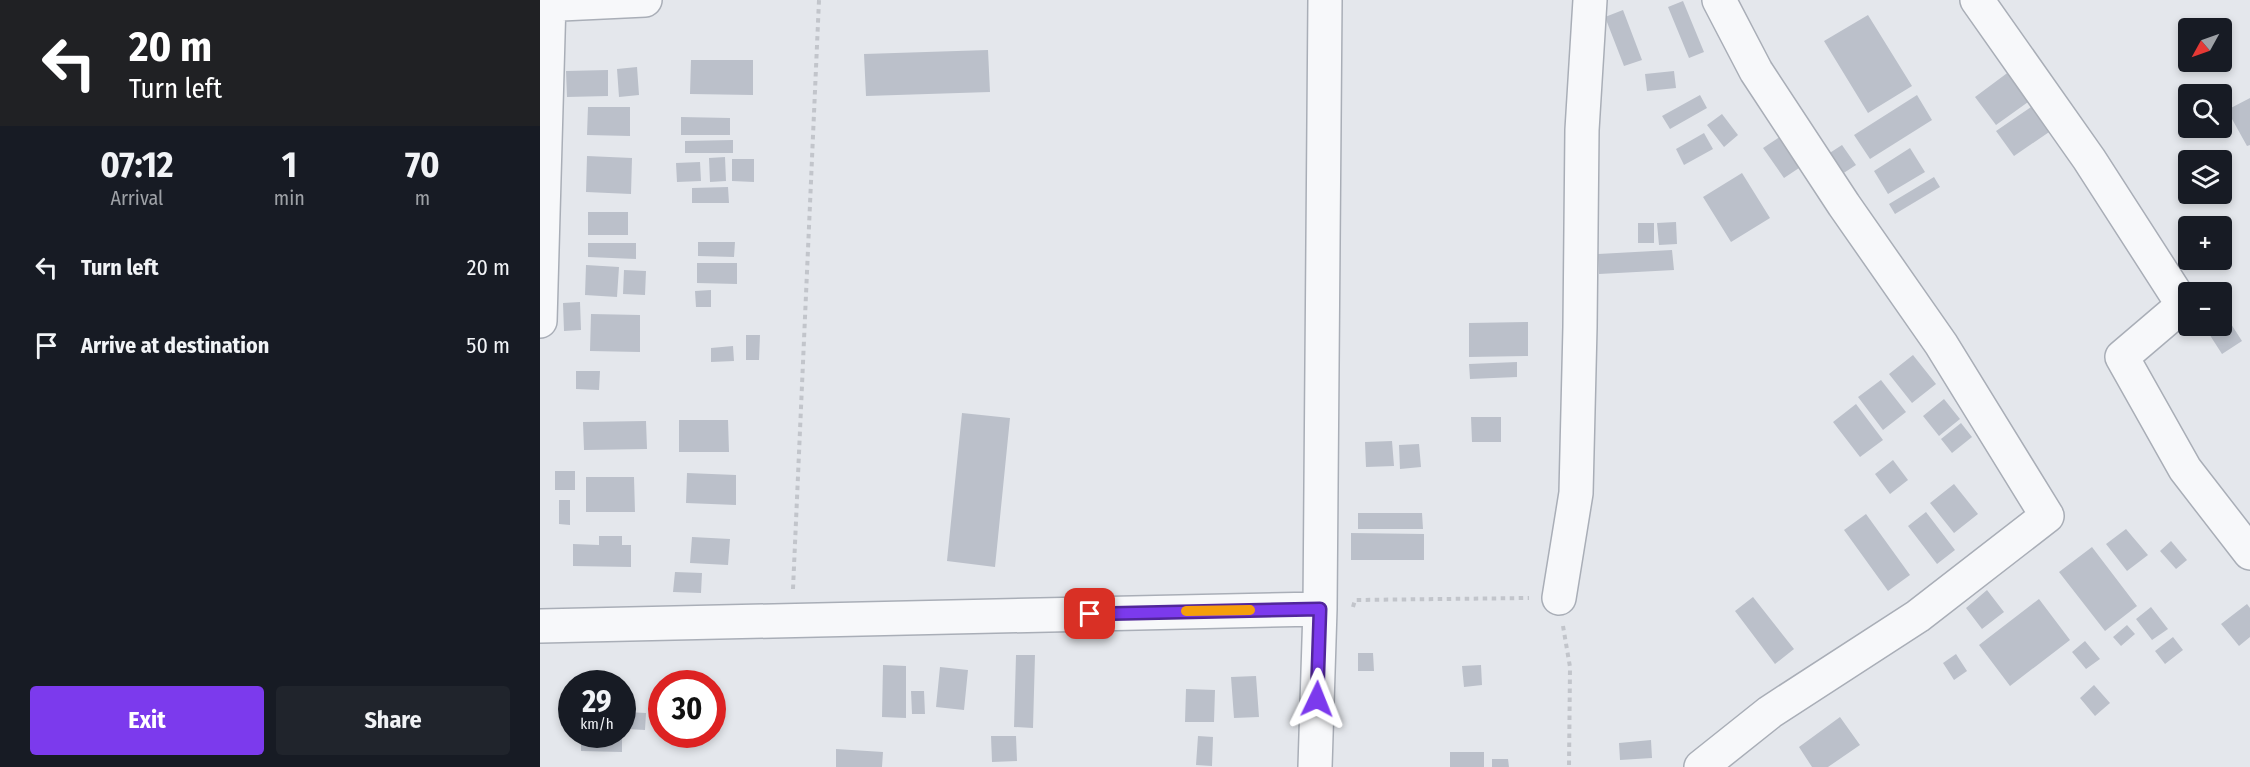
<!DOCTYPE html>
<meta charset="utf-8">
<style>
body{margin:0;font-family:"Fira Sans Condensed",sans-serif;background:#20242c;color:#f1f3f6;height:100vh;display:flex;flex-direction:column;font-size:22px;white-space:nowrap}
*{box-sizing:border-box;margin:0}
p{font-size:20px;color:#9ea1a6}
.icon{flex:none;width:33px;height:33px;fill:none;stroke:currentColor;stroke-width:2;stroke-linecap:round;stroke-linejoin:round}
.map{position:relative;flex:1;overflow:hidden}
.side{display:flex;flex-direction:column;background:#171b24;width:540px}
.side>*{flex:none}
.top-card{background:#202124;color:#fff;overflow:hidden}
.needle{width:39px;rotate:230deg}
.controls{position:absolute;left:1638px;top:18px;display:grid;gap:12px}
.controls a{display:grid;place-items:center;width:54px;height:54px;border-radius:6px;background:#171b24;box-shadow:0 3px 9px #0003;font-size:30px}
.speed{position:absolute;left:18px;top:670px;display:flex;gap:12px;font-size:30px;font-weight:700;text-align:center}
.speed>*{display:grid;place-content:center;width:78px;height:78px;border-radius:50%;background:#171b24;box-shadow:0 3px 9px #0003;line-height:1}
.speed small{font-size:15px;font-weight:400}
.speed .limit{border:9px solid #d22;background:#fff;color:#111}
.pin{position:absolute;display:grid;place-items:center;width:51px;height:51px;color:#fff;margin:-26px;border-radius:12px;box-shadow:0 3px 9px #0006}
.me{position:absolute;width:66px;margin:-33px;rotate:2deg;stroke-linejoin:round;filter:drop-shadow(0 0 4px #0008)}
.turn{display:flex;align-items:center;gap:21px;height:126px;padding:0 30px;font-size:27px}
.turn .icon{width:78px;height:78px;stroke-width:2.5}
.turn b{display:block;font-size:42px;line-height:51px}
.eta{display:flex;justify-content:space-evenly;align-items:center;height:102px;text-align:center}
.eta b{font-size:36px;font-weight:700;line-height:42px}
.action{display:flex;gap:12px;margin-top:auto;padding:12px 30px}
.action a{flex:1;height:69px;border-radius:6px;background:#7c3aed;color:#fff;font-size:24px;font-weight:700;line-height:69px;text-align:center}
.action a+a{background:#20242c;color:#f1f3f6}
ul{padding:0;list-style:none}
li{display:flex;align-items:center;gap:18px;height:78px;padding:0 30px}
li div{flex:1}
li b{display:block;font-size:22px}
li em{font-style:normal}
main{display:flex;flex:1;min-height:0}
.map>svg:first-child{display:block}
.building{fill:#bbc0ca}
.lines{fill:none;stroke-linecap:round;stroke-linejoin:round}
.minor-casing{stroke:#a9aeb7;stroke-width:36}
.path{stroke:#c2c5cb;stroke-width:4;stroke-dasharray:4.5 4.5;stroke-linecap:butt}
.minor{stroke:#f7f8fa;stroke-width:33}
.route-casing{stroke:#51269a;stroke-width:15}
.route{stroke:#7c3aed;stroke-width:10}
.slow{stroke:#f59e0b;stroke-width:10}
</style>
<main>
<section class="side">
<div class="top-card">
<div class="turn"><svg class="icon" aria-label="left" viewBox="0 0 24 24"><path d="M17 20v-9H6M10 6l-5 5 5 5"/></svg><div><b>20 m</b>Turn left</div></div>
</div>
<div class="eta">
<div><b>07:12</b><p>Arrival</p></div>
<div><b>1</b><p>min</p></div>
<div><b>70</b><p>m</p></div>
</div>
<ul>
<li><svg class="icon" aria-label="left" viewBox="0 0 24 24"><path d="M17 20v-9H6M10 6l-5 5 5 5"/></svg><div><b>Turn left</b></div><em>20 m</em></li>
<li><svg class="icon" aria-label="arrive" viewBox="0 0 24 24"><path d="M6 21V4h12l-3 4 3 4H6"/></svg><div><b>Arrive at destination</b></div><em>50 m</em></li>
</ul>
<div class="action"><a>Exit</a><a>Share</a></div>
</section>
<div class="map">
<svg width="1710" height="767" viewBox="0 0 1710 767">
<rect width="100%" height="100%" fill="#e4e7ec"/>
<path class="building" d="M1143,1L1164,52L1149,58L1128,7Z
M1083,10L1102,60L1084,66L1065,17Z
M1328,15L1372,86L1328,113L1284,41Z
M448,50L450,92L326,96L324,54Z
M151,60H213V95L150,94Z
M97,67L99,95L79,97L77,69Z
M1474,68L1495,97L1456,125L1435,97Z
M68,70V96L27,97L26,71Z
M1134,71L1136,88L1107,91L1105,74Z
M1160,95L1167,108L1130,129L1122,116Z
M1377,95L1392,120L1330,159L1314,135Z
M1710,98V145L1707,146L1687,110Z
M1497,103L1515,128L1474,156L1456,131Z
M48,107H90V136L47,135Z
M1182,114L1198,135L1184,147L1167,125Z
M141,117L190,118V135H141Z
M1164,133L1173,149L1144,165L1136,149Z
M1241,136L1262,166L1244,178L1223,148Z
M193,140V153H145V141Z
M1302,145L1316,165L1299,176L1285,156Z
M1370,148L1385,172L1348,194L1334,171Z
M47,156L92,158L91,194L46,192Z
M185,157L186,181L170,182L169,158Z
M192,159H214V182L192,181Z
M160,162L161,181L137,182L136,163Z
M1202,173L1230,218L1191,242L1163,197Z
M1394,177L1400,187L1355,214L1349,204Z
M188,187L189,203H152V188Z
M48,212H88V235H48Z
M1136,222L1137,244L1119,245L1117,223Z
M1098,223H1114V243H1098Z
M158,242H195L194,257L158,256Z
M48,243H96V259L48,257Z
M1132,250L1134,270L1059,274L1058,254Z
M157,263H197V284L157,283Z
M46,265L79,267L77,297L45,295Z
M84,270L106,271L105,295L83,294Z
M171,290V307H156L155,291Z
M40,302L41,330L24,331L23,303Z
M1682,310L1702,341L1682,354L1664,326H1682Z
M51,314L100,315V352L50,351Z
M988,322V356L929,357V323Z
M206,335H220L219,360H206Z
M193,346L194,361L171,362V348Z
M1373,355L1396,384L1372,403L1349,374Z
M977,362V377L930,379L929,364Z
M36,371H60L59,390L36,389Z
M1341,380L1366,412L1343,430L1318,397Z
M1404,399L1420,419L1399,436L1383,416Z
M1316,404L1343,440L1320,457L1293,422Z
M422,413L470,418L455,567L407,561Z
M931,417H961V442H932Z
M139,420H188L189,452H139Z
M106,421L107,449L44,450L43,422Z
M1421,423L1432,437L1412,453L1401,439Z
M852,441L854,466L826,467L825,442Z
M879,444L881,467L860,469L859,445Z
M1353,460L1368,480L1350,494L1335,474Z
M15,471H35V490H15Z
M147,473L196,475V505L146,503Z
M46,477H94L95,512H46Z
M1414,484L1438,514L1414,533L1390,503Z
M19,500H30V525L19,524Z
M1386,512L1415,550L1397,564L1368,526Z
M818,513H882L883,529H818Z
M1326,514L1370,575L1348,591L1304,530Z
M1586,529L1608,555L1587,571L1566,544Z
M811,533L884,534V560H811Z
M59,536H82V545H91V567L33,566V544L59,545Z
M152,537L190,539L188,565L150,563Z
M1631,541L1647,560L1636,569L1620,551Z
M1552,547L1597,606L1565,631L1519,572Z
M135,572L162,573L161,593L133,592Z
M1447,590L1464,612L1442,629L1426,608Z
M1213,597L1254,649L1235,664L1195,611Z
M1499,599L1530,640L1470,686L1439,645Z
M1707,604L1710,608V637L1699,646L1681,624Z
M1611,607L1628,629L1612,640L1596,619Z
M1587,625L1595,634L1581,646L1573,637Z
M1633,637L1643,650L1625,664L1615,651Z
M1545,641L1560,659L1546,669L1532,652Z
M818,653H833L834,671H818Z
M1416,654L1427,671L1414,680L1403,663Z
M476,655H495L493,728L474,727Z
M343,665L366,666V718L342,717Z
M941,665L942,685L924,687L922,666Z
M400,667L428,670L424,710L396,707Z
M716,676L719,717L694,718L691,677Z
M1554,685L1570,703L1555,716L1540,698Z
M646,689L675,690L674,722H645Z
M371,691H384L385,714H372Z
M22,710L32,711V727L21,726Z
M87,712L106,713L105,730L87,729Z
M1300,717L1320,745L1288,767H1272L1259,747Z
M41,735H82V752L41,751Z
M451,736H476L477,761L452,762Z
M658,736L673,737L672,766L656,765Z
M1111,740L1112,758L1080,760L1079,743Z
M296,749L343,752L342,767H296Z
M910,752H944V767H910Z
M952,759H968L969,767H952Z"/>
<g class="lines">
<defs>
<path id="minor" d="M1437,0L1549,159L1643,305L1582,357L1645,469L1710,553
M0,5L105,0
M0,321L9,0
M1019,598L1036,493L1040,327L1042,130L1050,0
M0,626L780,609
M775,767L780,609L785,0
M1161,767L1230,712L1378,616L1507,516L1401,344L1304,205L1216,71L1179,0"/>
</defs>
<use href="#minor" class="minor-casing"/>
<path class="path" d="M253,589L279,0
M813,607L815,600L989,598
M1023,626L1030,667L1029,767"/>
<use href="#minor" class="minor"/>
</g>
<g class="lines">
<defs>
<path id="route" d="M550,614L780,609L777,699"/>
</defs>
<use href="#route" class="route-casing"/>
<use href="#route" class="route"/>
<path class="slow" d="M646,611L710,610"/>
</g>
</svg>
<div class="controls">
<a><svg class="needle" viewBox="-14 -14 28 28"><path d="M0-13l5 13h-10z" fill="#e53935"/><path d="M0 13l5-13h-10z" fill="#9ea1a6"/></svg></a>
<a><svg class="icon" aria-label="search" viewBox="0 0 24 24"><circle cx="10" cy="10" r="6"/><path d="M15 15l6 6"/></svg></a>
<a><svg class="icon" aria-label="layers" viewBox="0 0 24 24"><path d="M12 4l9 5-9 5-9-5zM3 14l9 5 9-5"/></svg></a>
<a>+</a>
<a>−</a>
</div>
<div class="speed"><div>29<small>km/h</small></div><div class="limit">30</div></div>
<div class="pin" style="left:550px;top:614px;background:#d93025"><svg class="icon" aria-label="arrive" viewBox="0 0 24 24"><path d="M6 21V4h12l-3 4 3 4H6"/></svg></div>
<svg class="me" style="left:777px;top:699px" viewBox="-20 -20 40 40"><path d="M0-17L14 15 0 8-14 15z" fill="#7c3aed" stroke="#fff" stroke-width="4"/></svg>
</div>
</main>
